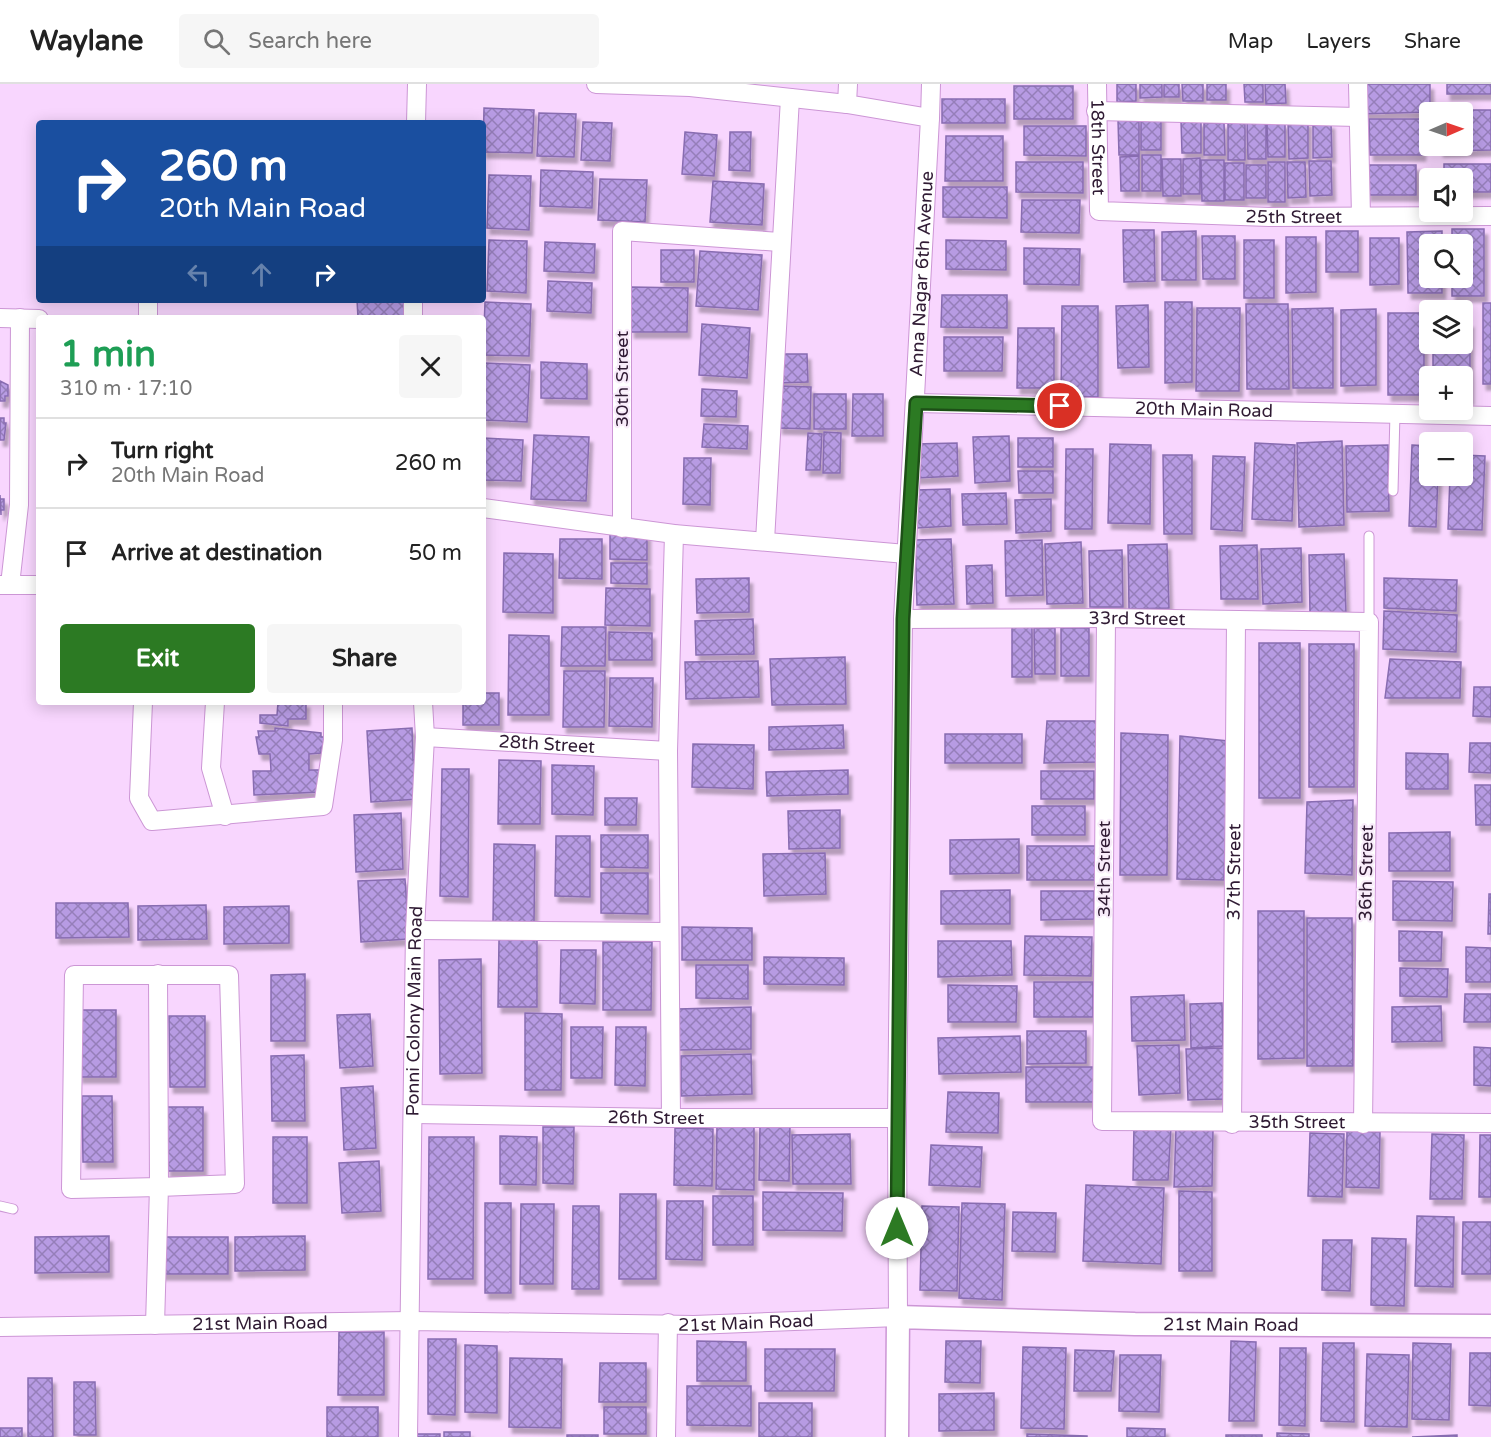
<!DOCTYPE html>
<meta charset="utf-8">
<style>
body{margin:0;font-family:"Varela Round",sans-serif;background:#f6f6f6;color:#222;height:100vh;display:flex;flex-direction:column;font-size:22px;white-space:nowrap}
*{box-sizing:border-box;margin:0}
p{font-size:20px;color:#767676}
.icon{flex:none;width:33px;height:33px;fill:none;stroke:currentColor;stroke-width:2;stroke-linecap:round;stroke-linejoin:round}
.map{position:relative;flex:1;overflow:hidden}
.details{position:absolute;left:36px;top:231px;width:450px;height:390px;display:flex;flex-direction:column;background:#fff;border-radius:6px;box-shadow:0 3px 15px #0003}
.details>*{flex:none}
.hud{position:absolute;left:36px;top:36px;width:450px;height:183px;border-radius:6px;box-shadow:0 3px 15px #0003;background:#1a4fa0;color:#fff;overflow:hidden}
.needle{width:39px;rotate:88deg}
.buttons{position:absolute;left:1419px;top:18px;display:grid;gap:12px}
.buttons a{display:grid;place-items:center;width:54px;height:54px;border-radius:6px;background:#fff;box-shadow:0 3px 15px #0003;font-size:30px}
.pin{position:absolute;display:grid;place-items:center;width:51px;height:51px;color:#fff;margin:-26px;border:3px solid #fff;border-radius:50%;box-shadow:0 2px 6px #0007}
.me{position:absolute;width:66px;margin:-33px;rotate:0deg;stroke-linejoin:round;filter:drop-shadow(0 0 4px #0008)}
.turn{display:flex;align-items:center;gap:21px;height:126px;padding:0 24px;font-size:27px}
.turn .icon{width:78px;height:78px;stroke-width:2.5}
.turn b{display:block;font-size:42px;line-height:51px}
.lanes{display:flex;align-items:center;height:57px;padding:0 24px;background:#0003;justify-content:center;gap:30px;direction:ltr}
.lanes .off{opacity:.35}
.round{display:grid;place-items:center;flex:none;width:63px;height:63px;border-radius:6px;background:#f6f6f6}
.overview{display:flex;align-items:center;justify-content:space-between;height:102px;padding:0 24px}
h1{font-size:36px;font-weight:700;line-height:45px;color:#1e9e55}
.button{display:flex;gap:12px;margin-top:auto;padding:12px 24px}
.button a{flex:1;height:69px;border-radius:6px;background:#2c7a23;color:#fff;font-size:24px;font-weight:700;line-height:69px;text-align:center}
.button a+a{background:#f6f6f6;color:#222}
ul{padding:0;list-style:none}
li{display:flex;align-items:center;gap:18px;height:90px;padding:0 24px;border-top:2px solid #e0e0e0}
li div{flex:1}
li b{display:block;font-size:22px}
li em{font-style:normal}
header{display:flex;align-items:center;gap:36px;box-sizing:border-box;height:84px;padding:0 30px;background:#fff;border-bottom:2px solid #e0e0e0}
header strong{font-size:28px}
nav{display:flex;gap:33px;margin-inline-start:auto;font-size:21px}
.search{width:420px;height:54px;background:#f6f6f6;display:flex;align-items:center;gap:15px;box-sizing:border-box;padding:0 21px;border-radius:6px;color:#767676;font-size:22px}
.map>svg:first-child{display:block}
.building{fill:url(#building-cross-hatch);stroke:#886cb1;stroke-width:1.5;filter:url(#shadow)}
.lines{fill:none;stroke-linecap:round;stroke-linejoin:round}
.service-casing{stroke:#cc96d5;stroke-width:11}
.minor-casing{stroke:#cc96d5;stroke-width:20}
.tertiary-casing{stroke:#cc96d5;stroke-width:25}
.service{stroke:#fff;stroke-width:9}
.minor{stroke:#fff;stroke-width:18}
.tertiary{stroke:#fff;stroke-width:22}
.route-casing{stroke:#1d4f17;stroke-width:15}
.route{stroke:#2c7a23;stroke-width:10}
.labels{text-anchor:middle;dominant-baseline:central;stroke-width:4.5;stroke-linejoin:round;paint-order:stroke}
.street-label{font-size:18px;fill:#2f1a33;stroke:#f8ecfa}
</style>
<header>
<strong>Waylane</strong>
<div class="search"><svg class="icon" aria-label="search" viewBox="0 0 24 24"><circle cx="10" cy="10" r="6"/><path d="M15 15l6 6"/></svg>Search here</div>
<nav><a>Map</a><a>Layers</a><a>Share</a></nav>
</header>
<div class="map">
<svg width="1491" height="1353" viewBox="0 0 1491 1353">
<defs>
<pattern id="building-cross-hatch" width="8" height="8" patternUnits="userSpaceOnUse" patternTransform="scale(1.5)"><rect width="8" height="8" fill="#b79be3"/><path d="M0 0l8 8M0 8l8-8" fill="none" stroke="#957eb9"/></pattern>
<filter id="shadow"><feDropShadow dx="3.5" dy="6" stdDeviation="1.5" flood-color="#0004"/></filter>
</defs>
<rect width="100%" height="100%" fill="#f8d6fe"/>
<path class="building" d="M1117,0H1136V17L1117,18Z
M1140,0H1162V13L1140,14Z
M1164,0H1179V13H1164Z
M1182,0H1203V17H1183Z
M1207,0H1226V16H1207Z
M1244,0H1263V18H1245Z
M1265,0H1285L1286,19L1266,20Z
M1360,0H1430V28L1360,30Z
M1447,0H1491V10H1447Z
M1014,2H1073V35H1014Z
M942,15H1005V39H942Z
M484,24L534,26L532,69L483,68Z
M1440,26H1491V66L1440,67V62H1462V28H1440Z
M539,29L576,30L574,73L537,72Z
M1141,30H1161V66H1141Z
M1369,35H1422V71H1370Z
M1118,36H1139V71H1119Z
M1181,37H1201V69H1182Z
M1247,37H1266V75H1248Z
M1288,37H1308V74L1289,75Z
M583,38L612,39L610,77L581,76Z
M1204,39H1224L1225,71H1204Z
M1228,39H1245V76H1228Z
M1267,39H1285V73H1268Z
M1313,39H1331L1332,73L1313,74Z
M1024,42H1086V72L1024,71Z
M685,48L717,51L714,92L682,90Z
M730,48H751L750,87L729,86Z
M946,52H1003V97H945Z
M1142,71H1161V107H1142Z
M1139,72V107H1121L1120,73Z
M1200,74V110H1183V75Z
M1162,75H1181V112H1163Z
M1201,76H1224V117H1202Z
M1309,77H1331L1332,111L1310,112Z
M1016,78H1083V109L1016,108Z
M1268,78H1285V118H1268Z
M1287,78H1305L1306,113L1288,114Z
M1225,79H1244V116H1225Z
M1444,80H1491V108H1462V94H1444Z
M1246,81H1266V114H1246Z
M1367,81H1416V111H1367Z
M541,86L593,88L592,124L540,122Z
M489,91L531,92L529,146L487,144Z
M600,95L647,96L645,138L598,136Z
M713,97L764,100L762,141L710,138Z
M943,103H1007V134L943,133Z
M1022,116H1080L1079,149L1021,148Z
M1452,145H1484V212H1452V194H1462V160H1452Z
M1123,146H1154L1155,197L1124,198Z
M1196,147V196H1162V148Z
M1326,147H1358V188H1326Z
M1442,147V160H1430V194H1442V209H1408L1407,148Z
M1202,152H1235V195H1203Z
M1286,153H1316V208L1286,209Z
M1370,154H1399V200L1370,201Z
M489,156L527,157L526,209L487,207Z
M946,156L1006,157V186L946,185Z
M1244,156H1274V214H1244Z
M545,158L595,160L594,189L544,187Z
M1024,164L1080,165L1079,201L1024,200Z
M661,166H694V198H661Z
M700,167L762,171L758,226L696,222Z
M548,197L592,199L591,229L547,227Z
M631,203L688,204L687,248H631Z
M942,211H1007V244L941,243Z
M357,216H407L408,234H358Z
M485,218L531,220L529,272L483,271Z
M1165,218H1192V298L1165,299Z
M1483,219H1491V300H1483Z
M1246,220H1288L1289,305H1247Z
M1148,221L1149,283L1118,284L1116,222Z
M1062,222H1098V313L1061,312Z
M1197,224H1240L1239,307H1196Z
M1333,224V304H1293L1292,225Z
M1376,225V301L1341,302V226Z
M1388,229H1424V311H1388Z
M1462,238H1470V315H1462V292H1433V260H1462Z
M702,240L750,244L747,294L699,291Z
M1018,244H1054V304H1017Z
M944,253H1003L1002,287H944Z
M778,270H807L808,298L778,299Z
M541,278L587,280V315L541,314Z
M485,279L530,281L527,338L483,336Z
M0,297L8,301V312H5V317H0Z
M781,302L811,303L810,345L779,344Z
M702,305L737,307L736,333L701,332Z
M814,310H846V345H814Z
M853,310H883V352H852Z
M0,334H4V339H6L4,356H0Z
M704,340L748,342L747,365L702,363Z
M824,348L841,349L840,389H823Z
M808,349L822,350L820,386H806Z
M534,351L589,353L586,417L531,415Z
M1009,352L1010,397L975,399L973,353Z
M483,354L523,356L521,397L483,396Z
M1018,354H1053V383H1018Z
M1342,357L1344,441L1299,443L1297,359Z
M957,359L958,392L916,394L914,360Z
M1255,359L1295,361L1292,437L1252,435Z
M1110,360L1151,361L1150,440L1108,439Z
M1388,361L1389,427L1347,428L1346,362Z
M1412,361L1430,362V392H1438L1436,443L1409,442Z
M1066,365H1093L1092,445H1065Z
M1163,371H1192V450H1164Z
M1462,371L1485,372L1482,446L1448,445L1450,392H1462Z
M1213,372L1245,373L1242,447L1211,445Z
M684,374H711L710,421L683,420Z
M1018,387H1053V409H1019Z
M950,405L951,442L917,444L916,406Z
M1006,409L1007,440L963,441L962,410Z
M0,411V415H4V426H1V431Z
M1051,415V447L1016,449L1015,416Z
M610,450H647V476L610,475Z
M560,455H602V495L559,494Z
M951,455L954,520L917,521L915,456Z
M1042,456L1043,511L1006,512L1005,457Z
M1081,458L1083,519L1047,520L1045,460Z
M1167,460L1169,524L1129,525L1128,461Z
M1257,461L1258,515H1221L1220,462Z
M1301,464L1302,518L1263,520L1261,465Z
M1122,466L1123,523H1090L1089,467Z
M504,469L553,470V529L503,528Z
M1344,470L1346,529L1310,530L1309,471Z
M611,479H647V500L611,499Z
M992,481L993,519L967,520L966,482Z
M749,494V528L697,529L696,495Z
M1384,494L1457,496L1456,527L1384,524Z
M606,504L650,505V542L605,541Z
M1384,527L1457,531L1456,568L1383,565Z
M753,535L754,570L696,571L695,537Z
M562,543H606L605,582H561Z
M1012,543H1032V593H1012Z
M1034,544H1055V590H1035Z
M1061,544H1089V592H1061Z
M609,548L652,549V576H609Z
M509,551L549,552V631H508Z
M1259,559H1300V714H1259Z
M1309,560H1354V703H1309Z
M845,573L846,620L772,621L770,575Z
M1390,575L1461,578L1460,614H1385Z
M758,577L759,613L686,615L685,578Z
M564,587H605L604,643H563Z
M610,594H653L652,643L609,642Z
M1474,603H1491V633L1473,632Z
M483,609H499V641H463V618H483Z
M278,618H306V635H288V642L260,639V631H277Z
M1047,637H1100L1098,678L1044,679Z
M843,641L844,664L769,666V643Z
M275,644L321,649V653H324L325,664H321V669L309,670V686H320L321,708L254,711L253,687H271L270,670H259L256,653H259L258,647H275Z
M412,644L413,676L418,675L420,715L371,718L367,647Z
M1121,649L1168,651L1167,791H1120Z
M945,650H1022V679H945Z
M1180,652L1228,657L1224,796L1177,795Z
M1470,659H1491V689L1469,688Z
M693,660L754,661L753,705L692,703Z
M1406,669L1448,670V705H1406Z
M499,676L541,677L540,740H498Z
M552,681L594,682L593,731L552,730Z
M442,685H469L468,813L440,812Z
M848,686V710L767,712L766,688Z
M1041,687H1094V715H1041Z
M1475,701H1491V741H1476Z
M605,714H637L636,741H605Z
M1353,716L1352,791L1305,789L1307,718Z
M1032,722H1085V751H1032Z
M840,726V764L789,765L788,727Z
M401,729L403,785L356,788L354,731Z
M1450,748V787H1389V749Z
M601,751H648V784L601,783Z
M556,752H590V813L555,812Z
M1019,755V789L950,790V756Z
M494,760L535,761L534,839H493Z
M1027,762H1097V796H1027Z
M825,769L826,810L764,812L763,770Z
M601,789H648V830L601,829Z
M405,795L409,855L361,858L358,797Z
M1393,797L1453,798L1452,837L1393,836Z
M1010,806V840H941V807Z
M1041,807H1094V835L1041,836Z
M1489,810H1491V850H1488Z
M56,819H128L129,853L56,854Z
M206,821L207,855L138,856V822Z
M289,822V859L224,860V823Z
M1258,827H1304V974L1258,975Z
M1307,834H1352L1353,982H1307Z
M682,843L752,844V876H682Z
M1399,847L1442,848L1441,877H1399Z
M1025,852L1092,853L1091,892L1024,891Z
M499,855H537V923H498Z
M938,857H1011L1012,891L938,893Z
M603,858H652L651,926H603Z
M1466,863L1491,864V898H1466Z
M561,866H596L595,920L560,919Z
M764,873L844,874V901L764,900Z
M481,875L482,989L440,990L439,876Z
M696,881H748V915L696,914Z
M1400,884L1448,885L1447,913L1400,912Z
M305,890V957H271V891Z
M1034,898H1093V933H1034Z
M948,901L1017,902L1016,938H948Z
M1465,910H1491V938H1464Z
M1184,911L1185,956L1132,957L1131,913Z
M1222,919L1223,962L1191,964L1190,920Z
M1441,922L1442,957L1392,958V923Z
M751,923V965L679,966L678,925Z
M78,926H116V993H79Z
M525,929L562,930L561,1006H525Z
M370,930L373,982L340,984L337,931Z
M169,932H205V1003H170Z
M571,943H603L602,994H571Z
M616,943H646L645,1002L615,1001Z
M1027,947H1086V979L1027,980Z
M1020,952L1021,988L939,990L938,954Z
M1179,961L1180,1009L1139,1011L1137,962Z
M1474,963L1491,964V1002L1474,1001Z
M1224,964L1225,1015L1188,1016L1186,965Z
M751,970L752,1010L681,1012V972Z
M304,971L305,1037H272L271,972Z
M1026,983H1098V1018H1026Z
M373,1002L376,1064L344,1066L341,1004Z
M948,1008L999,1009L998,1049L946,1048Z
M82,1012H112L113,1078H83Z
M167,1023H203V1087H167Z
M717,1041L754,1042V1106L716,1105Z
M760,1041H790L789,1097L759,1096Z
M1134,1041L1171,1043L1168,1096H1133Z
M543,1043H574L573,1100L543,1099Z
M675,1044L713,1045L712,1102L674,1101Z
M1176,1044L1213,1045L1212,1102L1174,1103Z
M1347,1047L1380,1048L1379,1104L1346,1103Z
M1310,1049L1344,1050L1342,1113L1308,1112Z
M850,1050L851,1100H793L792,1051Z
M1432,1050L1464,1051L1462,1115H1430Z
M1480,1051H1491V1113H1479Z
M500,1052L537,1053L536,1101L500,1100Z
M273,1053H307V1119H273Z
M429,1053H474L473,1195H428Z
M931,1061L982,1063L980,1103L929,1101Z
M379,1077L381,1127L342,1129L339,1079Z
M1086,1101L1164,1104L1161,1180L1083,1177Z
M1179,1107L1212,1108V1187H1179Z
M763,1108L843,1109L842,1147L763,1146Z
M620,1110H656V1195H619Z
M713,1112H753V1161H713Z
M667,1117H703L702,1176L666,1175Z
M485,1119H511V1209H485Z
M962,1119L1005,1120L1002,1216L959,1214Z
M521,1120H554L553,1200H520Z
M573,1122H599V1205H572Z
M922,1122L959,1123L957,1207L920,1206Z
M1013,1128L1056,1129L1055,1168L1012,1167Z
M1417,1132L1454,1133L1453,1203L1415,1202Z
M1463,1138H1491V1190H1462Z
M109,1152V1188L35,1189V1153Z
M305,1152V1186L235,1187V1153Z
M161,1153H228V1190H161Z
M1372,1154L1406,1155L1404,1222L1371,1221Z
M1323,1156H1352L1350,1207L1322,1206Z
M339,1248H384V1311H338Z
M428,1255H456L455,1331L428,1330Z
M697,1257L746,1258V1297H697Z
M946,1257H981L980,1299L945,1298Z
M1231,1257L1256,1258L1254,1337H1229Z
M1323,1259H1354V1338L1321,1337Z
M1413,1259L1451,1260L1449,1336L1412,1335Z
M465,1261L497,1262V1329L465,1328Z
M1023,1263L1066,1264L1064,1345L1021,1344Z
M1280,1264H1306L1305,1342L1279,1341Z
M765,1265H835L834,1307H765Z
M1075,1266L1114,1267L1111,1307H1074Z
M1470,1269H1491V1322L1469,1321Z
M1367,1270L1409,1271L1407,1343L1365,1342Z
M1120,1271H1161L1159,1328L1119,1327Z
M510,1274L562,1275L561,1344L509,1343Z
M600,1279H646V1318H599Z
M28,1294H52L53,1353H28Z
M74,1298H95L96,1351H74Z
M687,1302H751V1342L687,1341Z
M994,1309V1346L939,1347V1310Z
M759,1319H812V1353H759Z
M327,1323H378V1353H327Z
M604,1323H646V1350H604Z
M0,1344H22V1353H0Z
M1127,1344L1165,1345V1353H1127Z
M444,1348H470V1353H444Z
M1277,1349L1309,1350V1353H1277Z
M415,1350H440V1353H415Z
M1027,1350L1087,1352V1353H1027Z
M567,1351H598V1353H567Z
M1226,1351H1262V1353H1226Z
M1457,1351V1353H1412Z"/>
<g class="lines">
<defs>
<path id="service" d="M1393,407L1395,329
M1369,452V538
M0,1122L13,1125"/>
<g id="minor">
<path d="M596,0L690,3L847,20"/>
<path id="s1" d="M1097,0L1099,127L1269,133L1491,132"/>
<path d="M1358,0L1361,132"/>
<path d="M1096,27L1358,33"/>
<path d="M930,34L931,0"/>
<path d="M416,39L417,0"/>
<path d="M0,234L39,235"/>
<path d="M148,234V216"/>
<path d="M413,234V216"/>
<path id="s2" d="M916,319L1491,332"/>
<path d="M483,424L674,450L906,470"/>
<path d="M622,444V147L780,158"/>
<path d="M765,457L790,14"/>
<path d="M0,501H39"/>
<path d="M10,501L19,421L20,234"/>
<path id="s3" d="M1106,534L1102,1037L1491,1039"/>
<path id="s4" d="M903,535L1106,534L1369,538L1363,1040"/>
<path d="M143,618L139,714L152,737L323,722L333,656V618"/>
<path d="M215,618L211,684L225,732"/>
<path id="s5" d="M425,653L668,667"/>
<path d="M415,846L669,848"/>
<path id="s6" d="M414,1030L671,1034H897"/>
<path d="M671,1034L668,667L674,450"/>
<path id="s7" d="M1232,1040L1236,537"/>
<path d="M155,1241L159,1103L235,1100L229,891H74L71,1105L159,1103L158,890"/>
<path id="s8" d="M0,1243L411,1237L694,1241L898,1233L897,1034L903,535L930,34L847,20L848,0"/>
<path id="s9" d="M408,1353L415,846L425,653L423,618"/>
<path d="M666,1353L668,1239"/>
</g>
<g id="tertiary">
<path id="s10" d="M897,1353L898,1233L1135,1240L1491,1242"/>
</g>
</defs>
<use href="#service" class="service-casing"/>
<use href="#minor" class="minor-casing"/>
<use href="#tertiary" class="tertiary-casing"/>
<use href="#service" class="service"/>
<use href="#minor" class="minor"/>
<use href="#tertiary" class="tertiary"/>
</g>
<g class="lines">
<defs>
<path id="route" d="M897,1144L903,535L916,319L1060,322"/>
</defs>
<use href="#route" class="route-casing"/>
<use href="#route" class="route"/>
</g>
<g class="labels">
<g class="street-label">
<text stroke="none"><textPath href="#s1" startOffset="63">18th Street</textPath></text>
<text stroke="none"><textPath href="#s1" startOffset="322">25th Street</textPath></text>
<text stroke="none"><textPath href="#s8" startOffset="1942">Anna Nagar 6th Avenue</textPath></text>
<text transform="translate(622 295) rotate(-90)">30th Street</text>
<text stroke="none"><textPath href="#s2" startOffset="288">20th Main Road</textPath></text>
<text stroke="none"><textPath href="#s4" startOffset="234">33rd Street</textPath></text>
<text stroke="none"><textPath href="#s5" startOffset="122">28th Street</textPath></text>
<text transform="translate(1104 785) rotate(-90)">34th Street</text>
<text stroke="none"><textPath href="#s7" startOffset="252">37th Street</textPath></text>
<text transform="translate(1366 789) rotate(-89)">36th Street</text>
<text stroke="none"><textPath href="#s9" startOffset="426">Ponni Colony Main Road</textPath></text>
<text stroke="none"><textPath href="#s6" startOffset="242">26th Street</textPath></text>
<text stroke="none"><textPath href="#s3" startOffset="698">35th Street</textPath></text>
<text stroke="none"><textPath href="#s8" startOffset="746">21st Main Road</textPath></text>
<text stroke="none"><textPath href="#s8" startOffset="260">21st Main Road</textPath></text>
<text stroke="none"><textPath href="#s10" startOffset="453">21st Main Road</textPath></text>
</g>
</g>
</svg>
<div class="buttons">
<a><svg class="needle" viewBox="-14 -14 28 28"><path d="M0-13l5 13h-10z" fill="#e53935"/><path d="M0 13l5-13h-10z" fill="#767676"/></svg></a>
<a><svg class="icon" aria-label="sound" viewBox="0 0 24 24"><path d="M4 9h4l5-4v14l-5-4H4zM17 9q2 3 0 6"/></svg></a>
<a><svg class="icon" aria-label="search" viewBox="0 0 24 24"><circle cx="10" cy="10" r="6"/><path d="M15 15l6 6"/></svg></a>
<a><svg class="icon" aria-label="layers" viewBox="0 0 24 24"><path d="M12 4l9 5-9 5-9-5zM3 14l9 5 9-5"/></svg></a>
<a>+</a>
<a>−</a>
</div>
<div class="pin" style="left:1060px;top:322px;background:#d93025"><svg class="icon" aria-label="arrive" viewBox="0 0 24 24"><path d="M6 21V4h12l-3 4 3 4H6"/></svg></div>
<svg class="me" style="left:897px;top:1144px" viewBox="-20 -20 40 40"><circle r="19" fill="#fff"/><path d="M0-13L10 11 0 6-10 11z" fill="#2c7a23"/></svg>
<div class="hud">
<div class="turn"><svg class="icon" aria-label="right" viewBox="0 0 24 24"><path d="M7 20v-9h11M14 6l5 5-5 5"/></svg><div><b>260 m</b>20th Main Road</div></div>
<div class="lanes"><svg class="icon off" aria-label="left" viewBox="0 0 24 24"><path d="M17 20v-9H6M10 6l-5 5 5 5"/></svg><svg class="icon off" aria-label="ahead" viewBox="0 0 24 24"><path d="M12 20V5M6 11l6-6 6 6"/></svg><svg class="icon" aria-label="right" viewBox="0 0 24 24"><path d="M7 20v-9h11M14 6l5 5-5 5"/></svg></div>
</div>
<section class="details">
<div class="overview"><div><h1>1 min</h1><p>310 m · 17:10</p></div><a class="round"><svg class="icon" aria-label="close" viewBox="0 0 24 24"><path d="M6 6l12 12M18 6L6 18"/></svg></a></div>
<ul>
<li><svg class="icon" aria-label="right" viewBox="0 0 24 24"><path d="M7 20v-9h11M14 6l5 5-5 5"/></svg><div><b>Turn right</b><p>20th Main Road</p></div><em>260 m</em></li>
<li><svg class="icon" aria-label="arrive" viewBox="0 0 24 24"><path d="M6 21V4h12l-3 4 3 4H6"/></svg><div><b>Arrive at destination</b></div><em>50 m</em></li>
</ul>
<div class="button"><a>Exit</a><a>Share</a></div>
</section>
</div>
